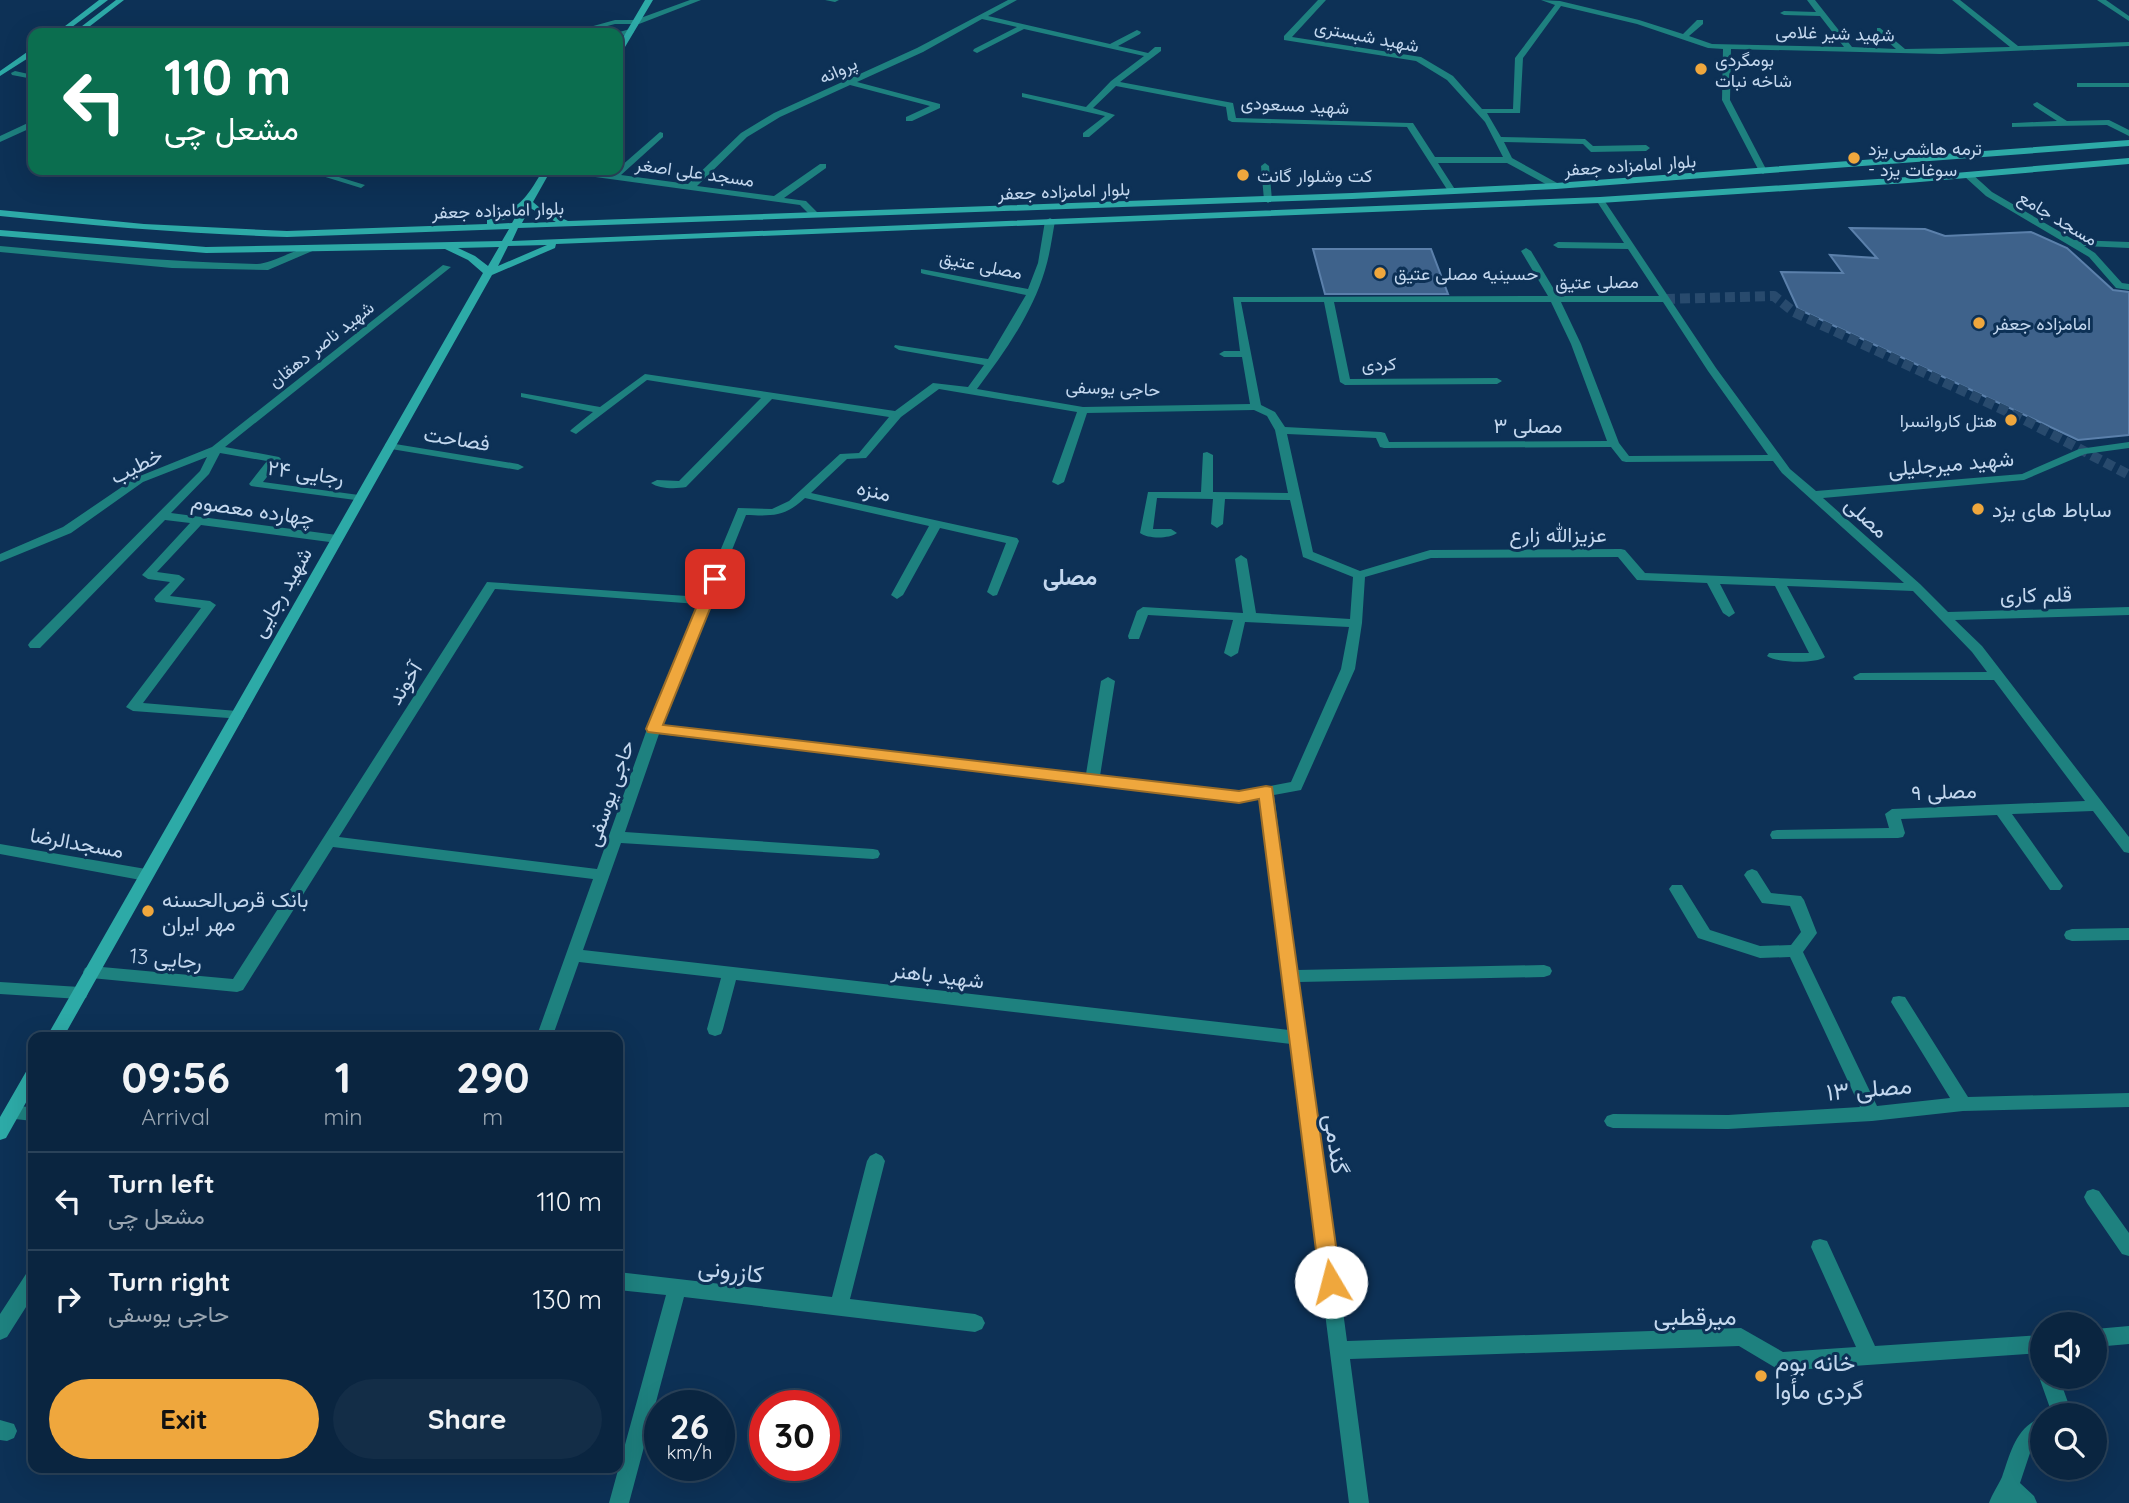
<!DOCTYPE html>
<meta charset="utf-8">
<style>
body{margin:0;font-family:Quicksand,Vazirmatn,sans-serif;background:#132d47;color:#f1f3f6;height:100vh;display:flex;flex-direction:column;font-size:26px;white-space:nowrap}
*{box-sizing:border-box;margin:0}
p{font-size:23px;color:#99a5b1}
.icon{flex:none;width:38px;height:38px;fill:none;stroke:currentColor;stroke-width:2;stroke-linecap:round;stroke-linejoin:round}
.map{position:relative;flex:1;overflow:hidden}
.panel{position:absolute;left:28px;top:1032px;width:595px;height:441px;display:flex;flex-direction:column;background:#0a2540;border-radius:14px;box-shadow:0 7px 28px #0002,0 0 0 2px #2a4259}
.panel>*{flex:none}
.hud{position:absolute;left:28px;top:28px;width:595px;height:147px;border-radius:14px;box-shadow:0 7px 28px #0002,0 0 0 2px #2a4259;background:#0b6e4f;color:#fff;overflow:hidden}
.tools{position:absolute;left:2030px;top:1312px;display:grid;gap:14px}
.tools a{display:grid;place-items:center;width:77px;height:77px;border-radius:50%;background:#0a2540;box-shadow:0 7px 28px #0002,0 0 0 2px #2a4259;font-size:35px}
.speed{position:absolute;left:644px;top:1390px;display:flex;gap:14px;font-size:35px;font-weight:700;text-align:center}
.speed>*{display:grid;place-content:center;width:91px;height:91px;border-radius:50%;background:#0a2540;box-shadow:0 7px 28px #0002,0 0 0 2px #2a4259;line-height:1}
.speed small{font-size:18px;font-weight:400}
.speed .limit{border:10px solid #d22;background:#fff;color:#111}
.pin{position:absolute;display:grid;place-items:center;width:60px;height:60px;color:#fff;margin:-30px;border-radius:14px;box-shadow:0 4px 10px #0006}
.me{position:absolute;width:77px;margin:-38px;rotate:352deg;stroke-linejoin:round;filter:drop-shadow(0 0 5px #0008)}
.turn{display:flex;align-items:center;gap:24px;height:147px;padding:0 21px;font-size:32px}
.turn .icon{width:91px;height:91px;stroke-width:2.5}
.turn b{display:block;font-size:49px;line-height:60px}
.eta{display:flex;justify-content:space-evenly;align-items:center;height:119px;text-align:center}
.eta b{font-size:42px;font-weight:800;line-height:49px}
.button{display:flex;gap:14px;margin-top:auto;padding:14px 21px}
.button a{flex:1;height:80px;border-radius:42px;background:#efa73d;color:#111;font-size:28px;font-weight:800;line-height:80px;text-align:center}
.button a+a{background:#132d47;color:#f1f3f6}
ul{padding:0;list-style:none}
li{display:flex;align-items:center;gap:21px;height:98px;padding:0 21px;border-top:2px solid #2a4259}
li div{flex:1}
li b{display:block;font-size:26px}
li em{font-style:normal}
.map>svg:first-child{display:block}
.building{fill:#3e628b;stroke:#5b80ab;stroke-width:2}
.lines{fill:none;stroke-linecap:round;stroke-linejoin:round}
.street-tunnel{stroke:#284a6d;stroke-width:10;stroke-dasharray:10 5;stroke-linecap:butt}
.street{fill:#1e817f;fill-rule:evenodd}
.secondary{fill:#2daaa7;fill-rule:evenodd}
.route{fill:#efa73d;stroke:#9b6d28;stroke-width:2}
.poi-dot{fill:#efa73d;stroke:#0d3156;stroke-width:2.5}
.labels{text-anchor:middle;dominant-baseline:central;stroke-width:6;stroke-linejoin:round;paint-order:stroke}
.far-street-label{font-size:18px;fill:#c3d7ee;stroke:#0d3156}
.far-poi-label{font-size:18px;fill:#c3d7ee;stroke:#0d3156;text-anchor:start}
.street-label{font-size:21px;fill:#c3d7ee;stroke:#0d3156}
.poi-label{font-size:21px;fill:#c3d7ee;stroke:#0d3156;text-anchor:start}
.neighbourhood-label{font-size:23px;font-weight:bold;fill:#c3d7ee;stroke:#0d3156}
.near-street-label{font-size:24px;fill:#c3d7ee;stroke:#0d3156}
.near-poi-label{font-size:24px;fill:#c3d7ee;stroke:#0d3156;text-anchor:start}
</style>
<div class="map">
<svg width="2129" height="1503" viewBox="0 0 2129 1503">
<rect width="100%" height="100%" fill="#0d3156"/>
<path class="building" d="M1850,228L1925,229L1945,236L2031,232L2067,248L2113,290L2129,292V435L2078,440L1798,309L1781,272L1843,273L1830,255L1877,258Z
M1313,249H1431L1448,294H1325Z"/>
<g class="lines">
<path class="street-tunnel" d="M1665,299L1774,296L1794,312L2023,419L2129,475"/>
<path class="street" d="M690,0H701L639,24H615L580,33H568L615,20H635Z
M825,0H839L835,2Z
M1008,0H1017L988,16L1110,44L1137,30L1141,32L1140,34L1118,46L1148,53L1155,47H1161V51L1120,82L1233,103L1236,118L1410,123H1413L1435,157H1503L1485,122L1447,80L1416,61L1284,40V36L1318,0H1326L1292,37L1421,57L1453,76L1482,109H1513L1515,58L1555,5L1541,0L1560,1L1639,20L1683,34L1697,20H1703V24L1689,36L1712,44L1844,47L1820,16L1784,15L1780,13L1784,11L1816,12L1807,0H1815L1852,47L1896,49L1877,32V28H1880L1905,49L2010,47L1952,0H1960L2018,46L2129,42V46L1941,54L1731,49L1730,100L1767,171L1763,174L1759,171L1722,100L1723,49L1708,48L1637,24L1561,6L1523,58L1520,113H1487L1501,137L1585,139L1593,146L1646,145L1650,148L1646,151L1591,152L1583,144L1504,142L1512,158L1559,184V188H1553L1507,163H1438L1456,191L1452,194L1448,191L1407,127L1232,122L1228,120L1226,107L1116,86L1093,108L1115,115L1089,137H1083V133L1105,116L1022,97V93L1086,107L1111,81L1144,56L1024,29L977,53L973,51L974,49L1017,27L982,19L923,52L857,82L940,104V108L912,121H906V117L930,106L850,85L780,117L747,137L697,186L774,196L820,164H826V168L784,198L806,201L818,213V217H812L800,205L566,173L562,170H583L612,174L660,132L663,133V137L621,175L688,184L741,133L774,113L917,48Z
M2097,0H2106L2129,16V21Z
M630,29L634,31L633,33L618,37L616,33Z
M15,71L33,75V79L12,75L11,73Z
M2077,83H2129V87H2077Z
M2037,102L2067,121L2109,120L2129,130V136L2107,125L2012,127V123H2015L2057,121L2034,106L2033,104Z
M30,122H33V127L0,142V136Z
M1265,163L1269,166L1272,200L1268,203L1264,200L1261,166Z
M303,170H316L365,185L361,188Z
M1965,173H1971L1992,192L2074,240L2129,242V248L2084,246L2095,253L2122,283L2129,284V290L2116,288L2089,257L1986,196L1965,177Z
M1600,197L1604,200L1716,368L1790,469L1816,491L2022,474L2079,449L2129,442V448L2085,454L2024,480L1823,498L1920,584L1948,612L2129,607V615L1955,620L1982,646L2129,837V853L2124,852L2093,811L2012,814L2063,886L2060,890H2050L1997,815L1901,819L1905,833L1903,837L1898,838L1772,839L1770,835L1772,831L1777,830L1889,828L1885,814L1892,809L2085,801L1994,680H1855L1853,677L1860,673L1987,672L1972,652L1913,591L1787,586L1825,657C1816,664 1776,663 1767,656L1769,653H1809L1775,586L1720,584L1735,613L1729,617L1723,613L1707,583L1637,580L1618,557L1431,558L1365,577L1362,623L1355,669L1301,790L1274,795L1297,970L1544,965L1550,967L1552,971L1550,975L1544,977L1299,982L1347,1341L1741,1328L1783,1352L1856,1347L1811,1247L1813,1241L1820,1239L1827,1241L1875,1346L2042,1335V1353L1781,1371L1739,1346L1350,1359L1369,1503H1349L1291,1044L736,980L723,1029L721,1034L715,1036L709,1034L707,1029L721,978L579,962L552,1038H536L593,879L333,847L243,990L237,992L91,978L85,976L83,972L85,968L91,966L233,979L487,582L701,597L738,508L772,509L789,501L840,454L859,453L889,417L772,399L686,487C676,489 659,489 651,483L657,480L679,481L761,398L647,380L576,434L570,431L572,429L593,412L521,397V393L600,407L645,374L895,411L933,383L968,387L984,365L899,350L894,347L895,345L988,359L1026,295L924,274L921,273V269L1028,289L1038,263L1045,221L1050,218L1055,221C1052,237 1050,254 1045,270C1032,314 1004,353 977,389L1083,407L1250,404L1242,357H1224L1219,354L1224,351H1240L1233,297L1548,296L1521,251L1526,248L1531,251L1558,296H1659L1628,249L1558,248L1553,245L1558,242L1624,243L1596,200ZM1241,302H1324L1340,382L1345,385L1497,384L1502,381L1497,378L1350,379L1334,302H1551L1571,344L1607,441L1389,442L1385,433L1381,432L1285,427L1275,412L1261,405ZM1561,302H1663L1708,371L1768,455L1629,456L1619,443L1581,344ZM939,389L1077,412L1052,482L1058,485L1064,482L1087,413L1254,410L1267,416L1275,430L1288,493L1213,492V455L1207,452L1203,453L1201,492H1148L1140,533C1148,539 1169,539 1177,533L1171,529H1153L1157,498L1213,499L1211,524L1217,528L1223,524L1225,499L1290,500L1303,557L1353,577L1350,619L1256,613L1247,559L1241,555L1235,559L1243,613L1143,607L1137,611L1128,636L1129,639H1139L1148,615L1233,620L1224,653L1231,657L1238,653L1245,622L1349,627L1341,669L1291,782L1239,792L1100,776L1115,681L1108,677L1101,681L1086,774L662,725L746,515C772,516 785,517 805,498L929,526L891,595L897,599L903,595L940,528L1006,543L987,592L993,596L997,595L1019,541L1017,538L811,493L847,459L866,458L901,417ZM1287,434L1376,438L1380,447L1384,448L1611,447L1622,461L1626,462L1773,461L1782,473L1904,583L1645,573L1625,550L1621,549L1430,550L1360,571L1313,552ZM495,589L698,604L647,729L597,869L339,837ZM659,734L1239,802L1260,798L1289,1030L583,950L621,843L873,859L878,858L880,854L878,850L873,849L625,832Z
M0,246C86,254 170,262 257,264C273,264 306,242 317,249L268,270L172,268L0,252Z
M443,265L451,267L225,447L279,457L281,459L263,482L359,495L365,499L363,501L251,486L249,484L267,461L220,453L209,474L171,513L337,535L343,539L337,543L201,525L157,572L179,575L185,579L170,596L210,601L216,605L143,703L237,711L244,716L242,719L133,711L126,707L201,608L156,602L154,599L156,596L170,582L148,579L142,575L190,523L165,520L40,648H30L28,645L30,642L200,471L207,457L143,482L71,533L0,562V554L63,527L135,478L212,447Z
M389,443L518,464L524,467L518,470L385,448V444Z
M0,844L146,869L151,871L154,875L151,879L146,881L0,854Z
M1752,869L1757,871L1771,893L1801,896L1804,900L1817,933L1803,952L1877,1106L1950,1098L1891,1002L1893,997L1899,996L1905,997L1968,1097L2129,1093V1107L1963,1111L1872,1121L1728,1129L1613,1128L1607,1126L1604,1121L1607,1116L1613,1114L1728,1115L1860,1107L1790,957L1760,958L1698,938L1669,889L1672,885H1682L1710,930L1760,946L1791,945L1801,932L1790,906L1762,903L1744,875L1747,871Z
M2129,928V940L2072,941L2066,939L2064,935L2066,931L2072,929Z
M0,982L80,987L86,988L88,993L86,998L80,999L0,994Z
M12,1106L33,1107V1121L6,1118L3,1113L6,1108Z
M876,1153L882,1156L885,1161L850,1299L975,1314L982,1317L985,1323L982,1329L975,1332L684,1297L629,1503H609L666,1295L618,1290V1272L832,1297L867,1161L870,1156Z
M2093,1189L2099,1191L2129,1233V1256L2122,1254L2087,1203L2084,1197L2087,1191Z
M33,1271V1296L7,1337L0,1340V1314L26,1274Z
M2129,1326V1344L2095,1347V1329Z
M2042,1370V1377H2059L2071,1411L2069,1416H2045L2050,1408L2039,1377Z
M2042,1417V1440L2031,1450L2020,1483L2034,1496L2037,1503H1989C1992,1494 1998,1486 2002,1477C2011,1452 2015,1428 2042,1417Z
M0,1420L14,1424L17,1431L14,1438L7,1441L0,1440Z"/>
<path class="secondary" d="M99,0H108L64,33H56Z
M116,0H124L81,33H73Z
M645,0H653L622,52L618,54V46Z
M30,50H33V55L0,76V71Z
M2129,140V146L1556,189L1352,199L518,228L512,241L1600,197L1908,177L2129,158V164L1908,183L1600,203L556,244L555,248L492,275L63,1038H46L483,273L468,260L445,249L206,253L0,236V230L206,247L502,241L509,229L287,237C191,234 96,226 0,216V210L144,224L287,231L487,224V220C521,206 524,202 543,170H551L533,202L540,208L568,221L1352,193L1556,183ZM530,208L556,222L522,223ZM517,214L512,223L493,224ZM547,245L498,266L508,246ZM499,247L488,266L475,256L458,248Z
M33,1068V1090L6,1138L0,1140V1117L27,1070Z"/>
</g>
<path class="route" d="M715,574L722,579L663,725L1239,791L1266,786L1272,787L1341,1282L1338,1289L1331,1292L1323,1289L1320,1282L1259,799L1239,803L648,732L646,729L708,579Z"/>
<g class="poi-dot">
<circle cx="1701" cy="69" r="7"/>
<circle cx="1854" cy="158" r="7"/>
<circle cx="1243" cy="175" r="7"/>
<circle cx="1380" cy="273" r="7"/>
<circle cx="1979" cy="323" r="7"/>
<circle cx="2011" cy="420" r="7"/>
<circle cx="1978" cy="509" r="7"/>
<circle cx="148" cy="911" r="7"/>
<circle cx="1761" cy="1376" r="7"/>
</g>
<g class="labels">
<g class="far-street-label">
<text transform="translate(1835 33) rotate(2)">شهید شیر غلامی</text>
<text transform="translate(1367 36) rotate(11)">شهید شبستری</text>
<text transform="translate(838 70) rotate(-25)">پروانه</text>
<text transform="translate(1295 105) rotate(3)">شهید مسعودی</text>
<text transform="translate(1630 165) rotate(-4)">بلوار امامزاده جعفر</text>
<text transform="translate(695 172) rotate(8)">مسجد علی اصغر</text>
<text transform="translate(1064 191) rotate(-2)">بلوار امامزاده جعفر</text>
<text transform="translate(498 210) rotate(-2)">بلوار امامزاده جعفر</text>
<text transform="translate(2058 218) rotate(31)">مسجد جامع</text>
<text transform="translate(981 265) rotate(11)">مصلی عتیق</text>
<text transform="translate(1597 282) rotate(-1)">مصلی عتیق</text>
<text transform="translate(321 344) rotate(-38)">شهید ناصر دهقان</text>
<text transform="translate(1379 364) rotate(-1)">کردی</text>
<text transform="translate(1113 388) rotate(2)">حاجی یوسفی</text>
</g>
<g class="far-poi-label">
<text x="1715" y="59">بومگردی<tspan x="1715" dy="21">شاخه نبات</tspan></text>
<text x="1868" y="148">ترمه هاشمی یزد<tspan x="1868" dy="21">- سوغات یزد</tspan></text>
<text x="1257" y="175">کت وشلوار گانت</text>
<text x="1394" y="273">حسینیه مصلی عتیق</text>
<text x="1993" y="323">امامزاده جعفر</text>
<text x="1997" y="420" text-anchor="end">هتل کاروانسرا</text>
</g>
<g class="street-label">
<text x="1528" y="425">مصلی ۳</text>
<text transform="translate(457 438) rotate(9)">فصاحت</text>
<text transform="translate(1951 463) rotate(-5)">شهید میرجلیلی</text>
<text transform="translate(136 465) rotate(-27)">خطیب</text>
<text transform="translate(306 472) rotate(8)">رجایی ۲۴</text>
<text transform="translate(874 490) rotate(13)">منزه</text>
<text transform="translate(253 509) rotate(8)">چهارده معصوم</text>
<text transform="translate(1867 517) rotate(42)">مصلی</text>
<text x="1558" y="534">عزیزالله زارع</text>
<text transform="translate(281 592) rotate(-60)">شهید رجایی</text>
<text transform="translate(2036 594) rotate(-1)">قلم کاری</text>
<text transform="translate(404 683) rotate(-58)">آخوند</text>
<text transform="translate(1944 791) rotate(-2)">مصلی ۹</text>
<text transform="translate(609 793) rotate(-71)">حاجی یوسفی</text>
<text transform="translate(77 842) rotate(10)">مسجدالرضا</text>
<text transform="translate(166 958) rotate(5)">رجایی 13</text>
<text transform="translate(938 975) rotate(7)">شهید باهنر</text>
</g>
<g class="poi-label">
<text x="1992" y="509">ساباط های یزد</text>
<text x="162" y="899">بانک قرص‌الحسنه<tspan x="162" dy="24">مهر ایران</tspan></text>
</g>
<g class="neighbourhood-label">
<text x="1070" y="576">مصلی</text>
</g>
<g class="near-street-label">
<text transform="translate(1869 1088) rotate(-5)">مصلی ۱۳</text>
<text transform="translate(1337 1144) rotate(82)">گندمی</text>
<text transform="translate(731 1270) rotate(7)">کازرونی</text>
<text x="1695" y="1316">میرقطبی</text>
</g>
<g class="near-poi-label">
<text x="1775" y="1362">خانه بوم<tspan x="1775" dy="28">گردی مأوا</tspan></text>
</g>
</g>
</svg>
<div class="tools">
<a><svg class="icon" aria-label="sound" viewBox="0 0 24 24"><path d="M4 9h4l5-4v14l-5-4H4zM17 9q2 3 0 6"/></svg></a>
<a><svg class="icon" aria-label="search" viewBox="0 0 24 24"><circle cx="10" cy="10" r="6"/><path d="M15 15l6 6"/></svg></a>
</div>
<div class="speed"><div>26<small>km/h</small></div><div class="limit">30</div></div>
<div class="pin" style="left:715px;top:579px;background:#d93025"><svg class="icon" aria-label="arrive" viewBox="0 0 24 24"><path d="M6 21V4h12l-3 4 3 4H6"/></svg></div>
<svg class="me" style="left:1331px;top:1282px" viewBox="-20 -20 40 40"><circle r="19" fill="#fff"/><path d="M0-13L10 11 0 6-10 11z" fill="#efa73d"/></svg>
<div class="hud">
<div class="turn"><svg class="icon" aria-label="left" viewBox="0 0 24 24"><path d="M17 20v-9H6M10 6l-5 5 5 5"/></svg><div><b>110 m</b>مشعل چی</div></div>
</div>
<section class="panel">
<div class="eta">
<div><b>09:56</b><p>Arrival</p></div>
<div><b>1</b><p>min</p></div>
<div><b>290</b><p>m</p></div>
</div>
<ul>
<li><svg class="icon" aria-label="left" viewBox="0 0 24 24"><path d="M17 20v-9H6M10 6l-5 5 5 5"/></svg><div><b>Turn left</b><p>مشعل چی</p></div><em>110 m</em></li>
<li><svg class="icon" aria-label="right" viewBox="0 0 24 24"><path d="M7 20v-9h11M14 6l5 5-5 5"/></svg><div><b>Turn right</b><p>حاجی یوسفی</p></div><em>130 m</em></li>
</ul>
<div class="button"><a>Exit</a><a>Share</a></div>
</section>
</div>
